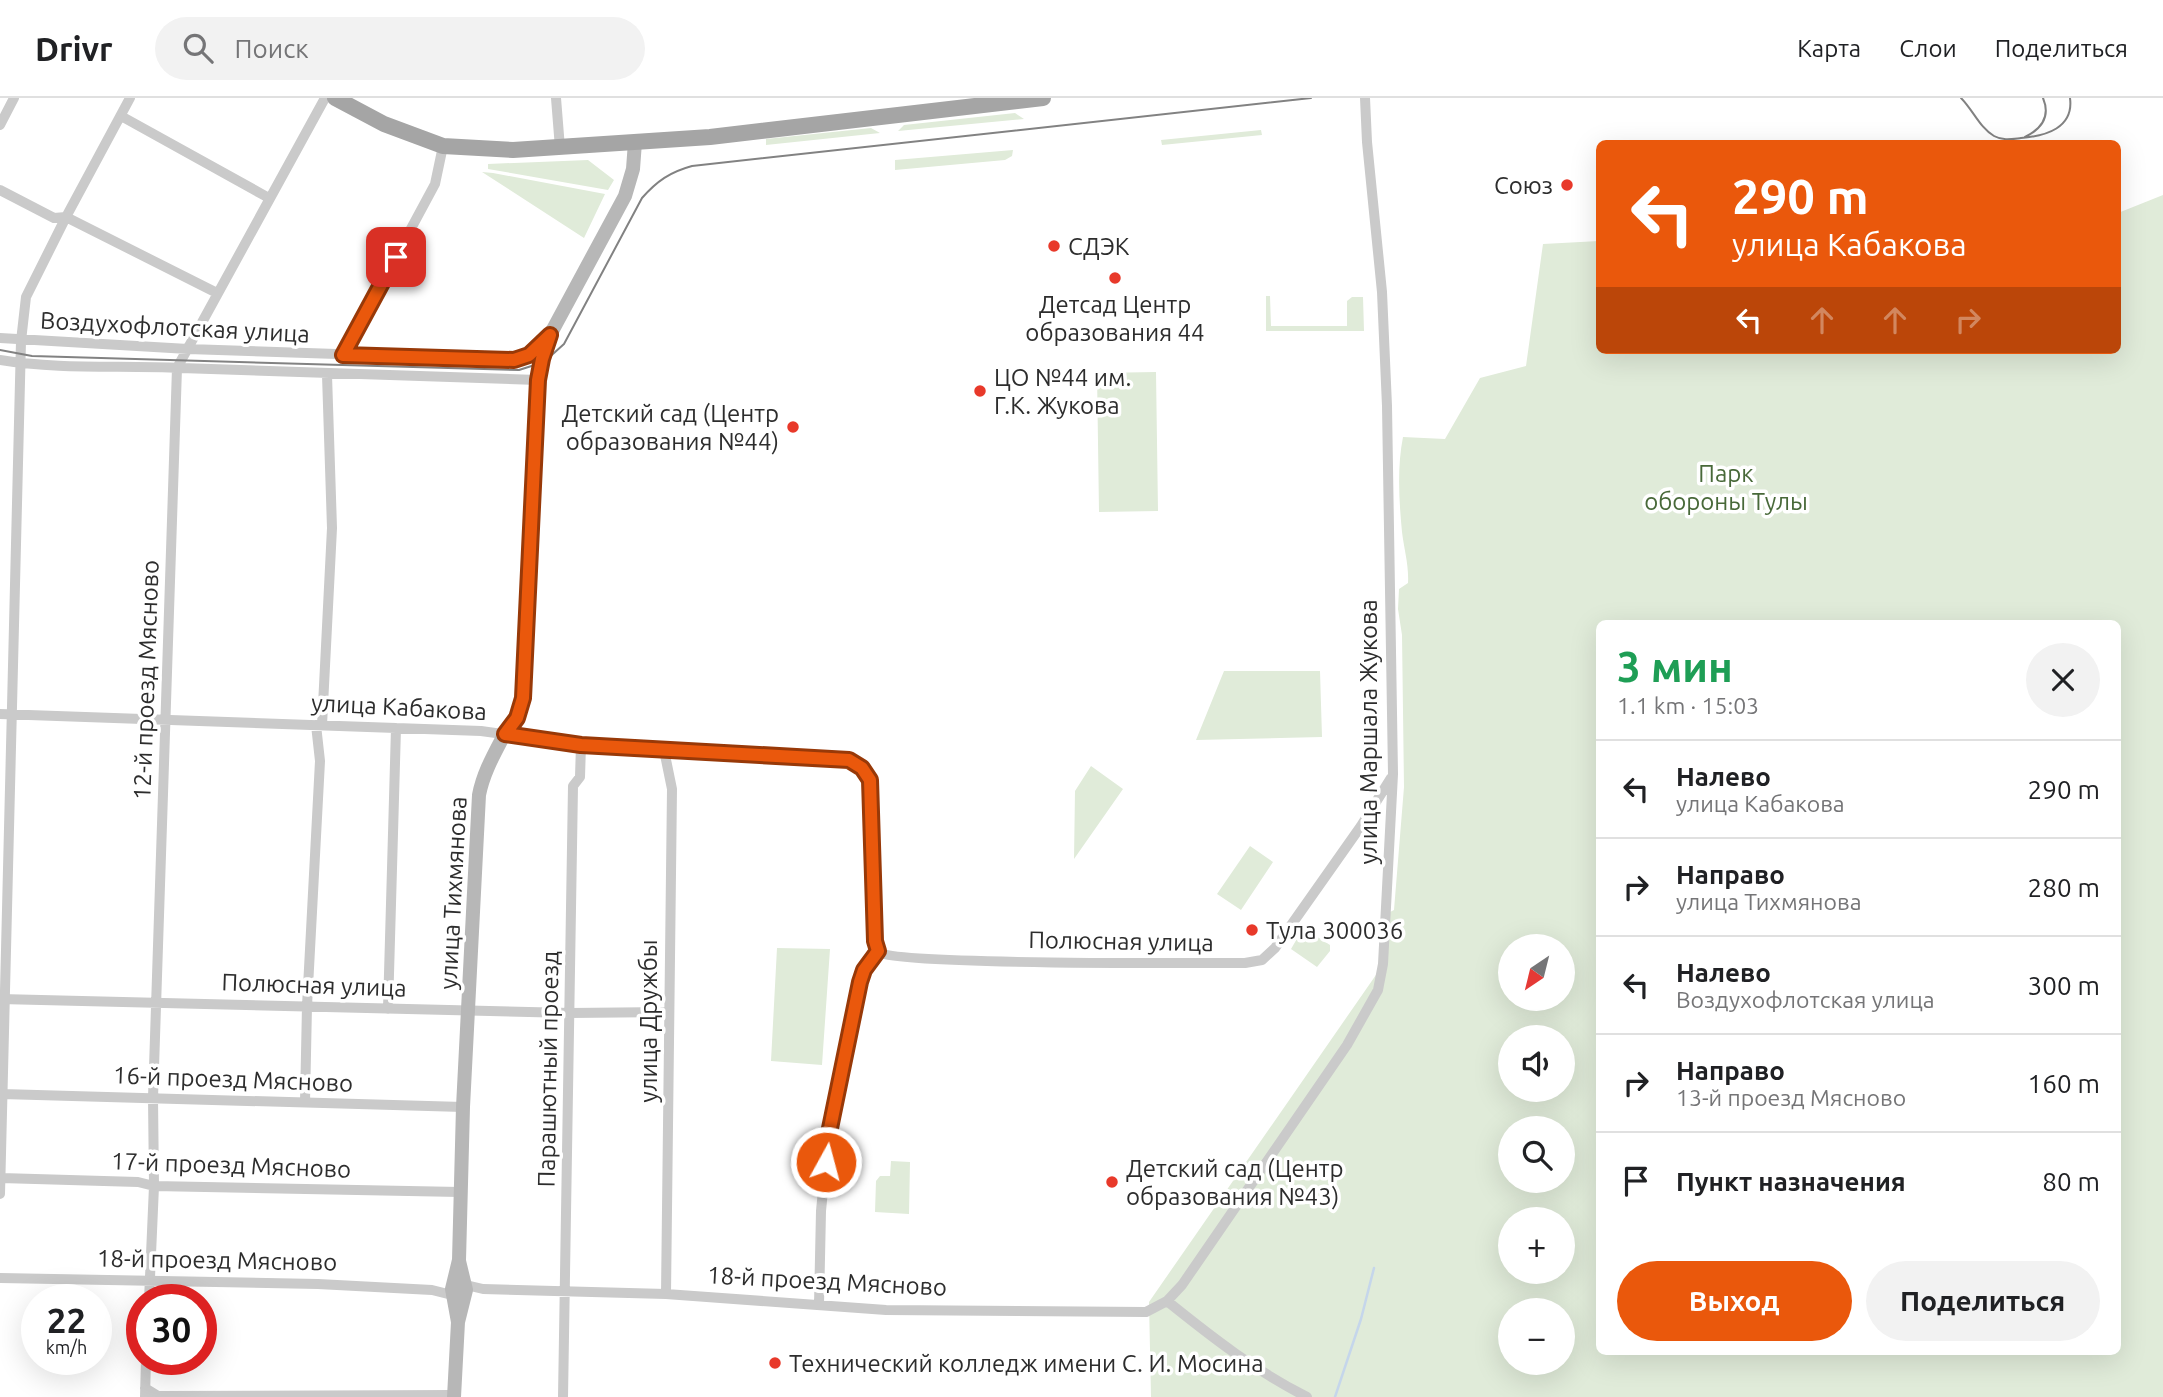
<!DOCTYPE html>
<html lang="ru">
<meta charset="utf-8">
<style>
body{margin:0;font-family:Ubuntu,sans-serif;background:#f2f2f2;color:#202124;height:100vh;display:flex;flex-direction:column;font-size:26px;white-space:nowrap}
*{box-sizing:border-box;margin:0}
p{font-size:23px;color:#757577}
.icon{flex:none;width:38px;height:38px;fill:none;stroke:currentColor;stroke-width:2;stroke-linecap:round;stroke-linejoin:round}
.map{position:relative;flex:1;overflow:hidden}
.details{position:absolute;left:1596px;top:522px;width:525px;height:735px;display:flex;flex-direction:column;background:#fff;border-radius:10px;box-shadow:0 7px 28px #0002}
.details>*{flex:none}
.guide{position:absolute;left:1596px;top:42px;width:525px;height:214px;border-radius:10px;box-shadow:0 7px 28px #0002;background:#ea580c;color:#fff;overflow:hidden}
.needle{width:46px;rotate:215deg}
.controls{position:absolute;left:1498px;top:836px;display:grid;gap:14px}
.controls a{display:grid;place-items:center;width:77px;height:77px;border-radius:50%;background:#fff;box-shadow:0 7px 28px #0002;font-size:35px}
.speed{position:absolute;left:21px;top:1186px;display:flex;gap:14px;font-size:35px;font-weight:700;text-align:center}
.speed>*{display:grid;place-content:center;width:91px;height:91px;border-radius:50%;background:#fff;box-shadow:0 7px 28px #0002;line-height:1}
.speed small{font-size:18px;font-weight:400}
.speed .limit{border:10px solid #d22;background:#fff;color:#111}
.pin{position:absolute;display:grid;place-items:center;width:60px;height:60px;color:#fff;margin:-30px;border-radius:14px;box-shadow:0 4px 10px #0006}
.me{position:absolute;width:77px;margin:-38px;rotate:7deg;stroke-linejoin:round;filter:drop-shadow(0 0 5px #0008)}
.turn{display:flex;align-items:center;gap:24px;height:147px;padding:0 21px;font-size:32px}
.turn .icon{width:91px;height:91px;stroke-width:2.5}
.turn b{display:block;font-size:49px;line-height:60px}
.lanes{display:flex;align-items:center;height:66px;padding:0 21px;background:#0003;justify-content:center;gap:35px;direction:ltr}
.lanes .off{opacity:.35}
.round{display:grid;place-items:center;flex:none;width:74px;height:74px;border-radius:37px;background:#f2f2f2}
.summary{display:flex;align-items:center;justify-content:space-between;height:119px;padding:0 21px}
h1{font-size:42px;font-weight:700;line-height:52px;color:#1e9e55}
.cta{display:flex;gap:14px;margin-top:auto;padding:14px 21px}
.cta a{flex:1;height:80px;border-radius:42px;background:#ea580c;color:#fff;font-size:28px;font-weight:700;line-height:80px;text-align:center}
.cta a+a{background:#f2f2f2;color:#202124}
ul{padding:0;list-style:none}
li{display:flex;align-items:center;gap:21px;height:98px;padding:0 21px;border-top:2px solid #e0e0e0}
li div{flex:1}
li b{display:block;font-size:26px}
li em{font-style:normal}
header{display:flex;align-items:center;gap:42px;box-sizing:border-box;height:98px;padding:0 35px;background:#fff;border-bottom:2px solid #e0e0e0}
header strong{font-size:33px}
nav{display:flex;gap:38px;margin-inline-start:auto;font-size:24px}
.search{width:490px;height:63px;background:#f2f2f2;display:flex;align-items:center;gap:18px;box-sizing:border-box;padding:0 24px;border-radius:38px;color:#757577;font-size:26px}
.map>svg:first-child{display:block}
.green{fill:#e0ebd9;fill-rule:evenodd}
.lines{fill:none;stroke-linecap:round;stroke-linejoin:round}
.stream{stroke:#c5d6eb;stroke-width:2.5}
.street{stroke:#cacaca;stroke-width:10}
.secondary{stroke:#b7b7b7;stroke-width:14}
.primary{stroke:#a5a5a5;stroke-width:16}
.tram{stroke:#828282;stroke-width:2}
.route-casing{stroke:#983908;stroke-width:18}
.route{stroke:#ea580c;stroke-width:12}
.poi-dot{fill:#e8392a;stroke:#fff;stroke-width:2.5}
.labels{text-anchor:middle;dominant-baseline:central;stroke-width:7;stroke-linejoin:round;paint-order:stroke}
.poi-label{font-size:24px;fill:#2d2d2d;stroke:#fff;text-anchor:start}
.street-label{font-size:24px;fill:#2d2d2d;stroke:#fff}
.park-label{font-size:24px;fill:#486939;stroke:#fff}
</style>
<header>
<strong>Drivr</strong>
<div class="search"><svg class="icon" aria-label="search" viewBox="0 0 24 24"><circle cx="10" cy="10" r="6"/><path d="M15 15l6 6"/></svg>Поиск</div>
<nav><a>Карта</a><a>Слои</a><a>Поделиться</a></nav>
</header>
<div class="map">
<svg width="2163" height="1299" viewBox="0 0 2163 1299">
<rect width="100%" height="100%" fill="#fff"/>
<path class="green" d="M1015,15L1024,21L898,33L904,27Z
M871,30L880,35L766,47V41Z
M1261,32L1262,37L1162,47L1161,42Z
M1013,52L1012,58L1005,62L895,72V62Z
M588,62L614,82L608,92L488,71V66Z
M482,74L493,75L605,96L584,140Z
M2163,97V1299H1151L1149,1204L1378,874L1382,818L1394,812L1404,689L1402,537L1398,511L1399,491L1408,485C1409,467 1404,451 1402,434C1399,403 1397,369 1403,339L1445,341L1480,280L1526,268L1543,146L1599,143L1600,252H2118V115ZM1600,525H2118V1253H1600ZM1510,849H1563V901H1510ZM1510,940H1563V992H1510ZM1510,1031H1563V1083H1510ZM1510,1122H1563V1174H1510ZM1510,1213H1563V1265H1510Z
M1266,198H1270L1271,228H1347V203L1352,199H1363L1364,233H1266Z
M1156,274L1158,413L1099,414L1097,275Z
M1224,573H1320L1322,639L1196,642Z
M1091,668L1123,691L1074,761L1075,693Z
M1250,748L1273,764L1241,812L1217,796Z
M1305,831L1330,847V853L1317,869L1291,851L1302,832Z
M777,850L830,851L822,967L771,963Z
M891,1063L910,1064L909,1116L875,1114L876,1083L880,1078H890Z"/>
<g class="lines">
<path class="stream" d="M1335,1299L1361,1221L1374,1170"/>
<path class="street" d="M556,0L560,50
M121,18L269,100
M0,27L14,0
M0,92L54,120L66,119L217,195
M0,240L188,251L514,262L529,257L548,239
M343,257L435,86L443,48
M0,262C60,272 120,267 181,270C300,275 419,279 538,282
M0,616L481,633L581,647L849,662L862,670L870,682L875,843L878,854
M322,627L332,430L327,277
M664,652L672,691L666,1196
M878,854C894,867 1200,865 1245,865L1262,862L1275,850L1361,728L1391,680
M0,901L570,915L669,914
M388,911L396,630
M2,996L463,1009
M305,1004L307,908L320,663L316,627
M1,1080L138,1084L154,1088L460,1094
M0,1096L21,243L26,199L66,119L130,0
M0,1180L318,1186L432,1192L452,1197
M466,1187L483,1191L666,1196L886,1212L1146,1214L1167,1203L1182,1187L1347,947L1378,892L1383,866L1393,676L1387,308L1382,194L1367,44L1365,0
M149,1202L154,1088L153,1000L177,270L325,0
M1167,1203C1213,1240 1254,1272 1307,1299
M819,1207L821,1113L828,1040L860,884L864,872L878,854
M145,1290L158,1298L454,1297
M145,1299L146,1262
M563,1299L573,688L580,679L581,647"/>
<path class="secondary" d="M458,1224L452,1191L459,1162L463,1009L479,697C483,676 493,658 503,639C511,625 520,617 523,600L539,272L550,237L625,98L633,71L635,44
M454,1299L458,1224L466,1192L459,1163"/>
<path class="primary" d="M335,0L384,26L443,48L513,52L710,39L1043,0"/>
<path class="tram" d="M1961,0C1973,12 1980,30 1994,38C2003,43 2012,41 2021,40C2046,38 2074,30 2070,0
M2025,39C2041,31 2051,19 2043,0
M0,252L32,258L519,272L544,264L564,246L642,100C657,83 670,74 692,68L1311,0"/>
</g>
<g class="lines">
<defs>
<path id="route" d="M396,159L343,257L514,262L529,257L550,237L542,261L538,282L523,600L517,620L505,636L581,647L849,662L862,670L870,682L875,843L878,853L864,872L860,884L828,1040L826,1064"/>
</defs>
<use href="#route" class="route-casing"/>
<use href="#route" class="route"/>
</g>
<g class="poi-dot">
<circle cx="1567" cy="87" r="7"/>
<circle cx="1054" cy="148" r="7"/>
<circle cx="1115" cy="180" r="7"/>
<circle cx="980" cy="293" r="7"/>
<circle cx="793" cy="329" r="7"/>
<circle cx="1252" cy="832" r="7"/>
<circle cx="1112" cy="1084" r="7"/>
<circle cx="775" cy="1265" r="7"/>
</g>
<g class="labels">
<g class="poi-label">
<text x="1553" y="87" text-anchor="end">Союз</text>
<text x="1068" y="148">СДЭК</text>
<text x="1115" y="206" text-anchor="middle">Детсад Центр<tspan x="1115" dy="28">образования 44</tspan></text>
<text x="994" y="279">ЦО №44 им.<tspan x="994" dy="28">Г.К. Жукова</tspan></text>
<text x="779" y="315" text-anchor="end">Детский сад (Центр<tspan x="779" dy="28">образования №44)</tspan></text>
<text x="1266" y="832">Тула 300036</text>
<text x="1126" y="1070">Детский сад (Центр<tspan x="1126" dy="28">образования №43)</tspan></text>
<text x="789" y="1265">Технический колледж имени С. И. Мосина</text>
</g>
<g class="street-label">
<text transform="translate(175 229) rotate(3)">Воздухофлотская улица</text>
<text transform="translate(146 582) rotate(-88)">12-й проезд Мясново</text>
<text transform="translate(399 609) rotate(3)">улица Кабакова</text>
<text transform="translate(1368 634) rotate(-90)">улица Маршала Жукова</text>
<text transform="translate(453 795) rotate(-87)">улица Тихмянова</text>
<text transform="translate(1121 843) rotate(1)">Полюсная улица</text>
<text transform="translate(314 887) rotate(2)">Полюсная улица</text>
<text transform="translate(648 923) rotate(-90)">улица Дружбы</text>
<text transform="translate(548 971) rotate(-89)">Парашютный проезд</text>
<text transform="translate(233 981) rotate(2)">16-й проезд Мясново</text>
<text transform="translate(231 1067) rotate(2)">17-й проезд Мясново</text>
<text transform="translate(217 1162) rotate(1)">18-й проезд Мясново</text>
<text transform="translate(827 1183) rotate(3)">18-й проезд Мясново</text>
</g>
<g class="park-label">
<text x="1726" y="375">Парк<tspan x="1726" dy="28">обороны Тулы</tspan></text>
</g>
</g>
</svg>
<div class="controls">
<a><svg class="needle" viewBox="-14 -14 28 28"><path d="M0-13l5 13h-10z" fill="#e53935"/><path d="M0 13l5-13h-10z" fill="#757577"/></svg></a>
<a><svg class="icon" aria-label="sound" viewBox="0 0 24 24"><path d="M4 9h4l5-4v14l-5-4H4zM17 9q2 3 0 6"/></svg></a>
<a><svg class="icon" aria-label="search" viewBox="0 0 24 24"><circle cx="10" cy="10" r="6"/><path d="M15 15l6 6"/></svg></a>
<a>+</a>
<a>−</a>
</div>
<div class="speed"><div>22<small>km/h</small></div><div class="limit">30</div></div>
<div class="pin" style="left:396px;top:159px;background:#d93025"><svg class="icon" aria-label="arrive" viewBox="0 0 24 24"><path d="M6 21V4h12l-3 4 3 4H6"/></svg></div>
<svg class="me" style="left:826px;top:1064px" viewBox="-20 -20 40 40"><circle r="17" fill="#ea580c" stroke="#fff" stroke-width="3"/><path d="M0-11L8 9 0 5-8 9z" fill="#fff"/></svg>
<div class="guide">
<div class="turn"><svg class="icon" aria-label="left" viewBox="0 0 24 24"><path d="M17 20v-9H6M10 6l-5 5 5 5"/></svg><div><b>290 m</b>улица Кабакова</div></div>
<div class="lanes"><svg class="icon" aria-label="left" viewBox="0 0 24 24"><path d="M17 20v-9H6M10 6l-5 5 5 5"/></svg><svg class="icon off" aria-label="ahead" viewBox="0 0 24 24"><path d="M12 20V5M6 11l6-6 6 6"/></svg><svg class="icon off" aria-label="ahead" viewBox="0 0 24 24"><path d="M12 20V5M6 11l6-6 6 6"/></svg><svg class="icon off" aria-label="right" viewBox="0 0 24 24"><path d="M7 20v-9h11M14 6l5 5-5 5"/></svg></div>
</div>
<section class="details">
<div class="summary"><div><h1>3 мин</h1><p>1.1 km · 15:03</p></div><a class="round"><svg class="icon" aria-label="close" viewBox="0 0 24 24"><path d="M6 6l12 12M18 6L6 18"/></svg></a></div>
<ul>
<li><svg class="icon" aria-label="left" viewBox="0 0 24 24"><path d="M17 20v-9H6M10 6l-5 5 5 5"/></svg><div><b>Налево</b><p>улица Кабакова</p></div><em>290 m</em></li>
<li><svg class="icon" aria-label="right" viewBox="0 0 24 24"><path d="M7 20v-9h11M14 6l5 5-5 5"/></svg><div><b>Направо</b><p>улица Тихмянова</p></div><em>280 m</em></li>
<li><svg class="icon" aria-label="left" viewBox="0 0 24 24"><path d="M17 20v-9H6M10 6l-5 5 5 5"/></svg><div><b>Налево</b><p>Воздухофлотская улица</p></div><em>300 m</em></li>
<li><svg class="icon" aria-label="right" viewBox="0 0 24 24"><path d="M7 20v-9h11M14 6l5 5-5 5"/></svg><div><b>Направо</b><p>13-й проезд Мясново</p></div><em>160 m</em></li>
<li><svg class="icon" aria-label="arrive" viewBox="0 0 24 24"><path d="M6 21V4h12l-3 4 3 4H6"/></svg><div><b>Пункт назначения</b></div><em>80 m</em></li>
</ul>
<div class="cta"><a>Выход</a><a>Поделиться</a></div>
</section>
</div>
